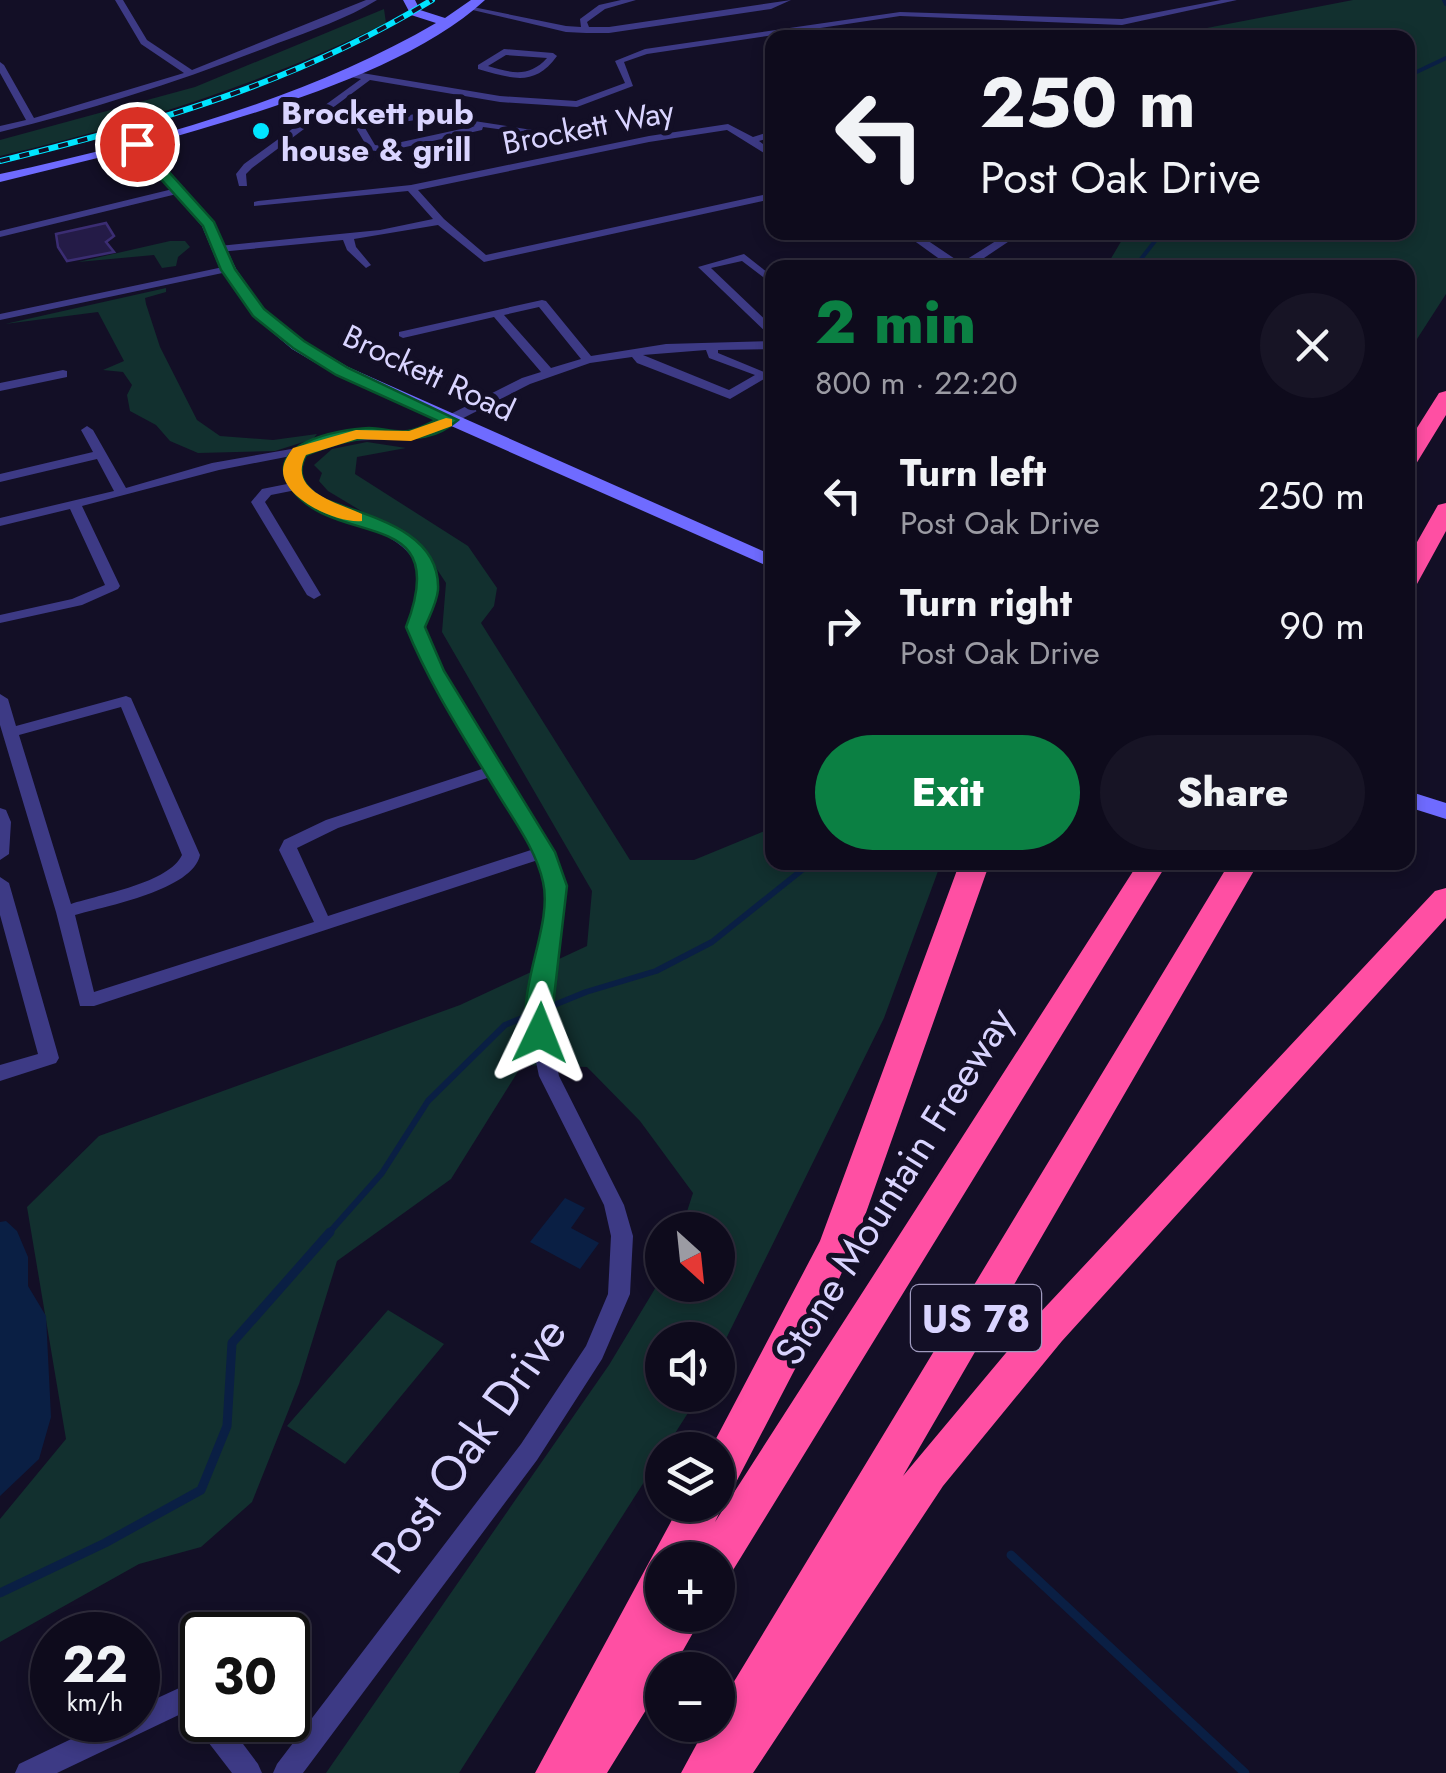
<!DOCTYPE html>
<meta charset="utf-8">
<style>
body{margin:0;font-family:Jost,sans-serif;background:#171425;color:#f1f3f6;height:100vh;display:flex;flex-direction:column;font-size:38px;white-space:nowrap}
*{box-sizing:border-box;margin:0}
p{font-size:32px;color:#9b9ba3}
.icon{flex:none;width:55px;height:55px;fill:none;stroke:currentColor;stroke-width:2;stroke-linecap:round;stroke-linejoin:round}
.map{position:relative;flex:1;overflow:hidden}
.details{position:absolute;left:765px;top:260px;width:650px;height:610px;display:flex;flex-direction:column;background:#0e0b1c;border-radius:20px;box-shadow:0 5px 15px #0003,0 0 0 2px #2e2b3b}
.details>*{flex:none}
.guide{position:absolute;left:765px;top:30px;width:650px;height:210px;border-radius:20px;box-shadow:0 5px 15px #0003,0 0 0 2px #2e2b3b;background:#0e0b1c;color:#f1f3f6;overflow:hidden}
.needle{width:65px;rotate:153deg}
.buttons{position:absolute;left:645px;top:1212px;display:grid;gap:20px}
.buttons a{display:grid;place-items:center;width:90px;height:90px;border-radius:50%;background:#0e0b1c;box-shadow:0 5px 15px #0003,0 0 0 2px #2e2b3b;font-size:50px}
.speed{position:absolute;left:30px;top:1612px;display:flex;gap:20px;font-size:50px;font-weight:700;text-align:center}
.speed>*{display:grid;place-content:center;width:130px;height:130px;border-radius:50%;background:#0e0b1c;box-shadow:0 5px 15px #0003,0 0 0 2px #2e2b3b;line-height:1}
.speed small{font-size:25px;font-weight:400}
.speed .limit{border:5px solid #111;border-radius:15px;background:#fff;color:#111}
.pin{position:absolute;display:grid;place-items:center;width:85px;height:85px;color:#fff;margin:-42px;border:5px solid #fff;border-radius:50%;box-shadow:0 2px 10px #0007}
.me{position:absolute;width:110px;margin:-55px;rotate:2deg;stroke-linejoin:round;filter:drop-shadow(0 0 8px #0008)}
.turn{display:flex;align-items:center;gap:35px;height:210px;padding:0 50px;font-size:45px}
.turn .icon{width:130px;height:130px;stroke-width:2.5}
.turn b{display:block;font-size:70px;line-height:85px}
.round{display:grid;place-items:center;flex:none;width:105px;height:105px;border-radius:52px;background:#171425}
.overview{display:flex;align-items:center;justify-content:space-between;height:170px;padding:0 50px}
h1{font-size:60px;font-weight:800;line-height:75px;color:#0b8043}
.cta{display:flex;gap:20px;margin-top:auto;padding:20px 50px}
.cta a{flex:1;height:115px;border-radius:60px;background:#0b8043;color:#fff;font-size:40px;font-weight:800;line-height:115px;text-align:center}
.cta a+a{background:#171425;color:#f1f3f6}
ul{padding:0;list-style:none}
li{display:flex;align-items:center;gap:30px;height:130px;padding:0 50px}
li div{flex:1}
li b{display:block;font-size:38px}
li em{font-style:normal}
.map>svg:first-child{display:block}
.green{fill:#12302f}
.water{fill:#0a1f44}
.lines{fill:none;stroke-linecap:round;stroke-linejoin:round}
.stream-far2{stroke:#0a1f44;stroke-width:4}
.stream-far1{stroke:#0a1f44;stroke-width:6}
.stream{stroke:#0a1f44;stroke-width:9}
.building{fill:#241b47;stroke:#3b2d73;stroke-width:2.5}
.street{fill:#3d3a85;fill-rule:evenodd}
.secondary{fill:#6f6bff;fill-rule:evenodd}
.highway{fill:#ff4fa3;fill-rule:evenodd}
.rail-casing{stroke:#00e5ff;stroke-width:6}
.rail{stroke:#130f26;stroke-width:4;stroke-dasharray:10;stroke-linecap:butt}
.route{fill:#0b8043;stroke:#07532c;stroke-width:2.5}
.slow{fill:#f59e0b}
.poi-dot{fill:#00e5ff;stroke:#130f26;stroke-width:4}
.labels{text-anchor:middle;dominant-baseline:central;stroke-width:10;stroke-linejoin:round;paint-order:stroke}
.far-poi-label{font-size:32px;font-weight:bold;fill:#d9d4ff;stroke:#130f26;text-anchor:start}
.far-street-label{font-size:32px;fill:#d9d4ff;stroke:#130f26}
.shield{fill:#130f26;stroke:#9e99be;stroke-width:2.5}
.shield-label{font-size:38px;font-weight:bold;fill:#d9d4ff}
.street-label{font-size:40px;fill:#d9d4ff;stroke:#130f26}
.near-street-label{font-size:48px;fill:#d9d4ff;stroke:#130f26}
</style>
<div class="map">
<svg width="1446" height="1773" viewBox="0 0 1446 1773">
<rect width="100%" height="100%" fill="#130f26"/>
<path class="green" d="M1353,0H1446V294L1408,353V268L1106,267L1126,233L1408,232V38L1160,37Z
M384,9L386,23C263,84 133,125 0,156V140L195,87Z
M170,241H185L190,247L178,257L176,266L162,268L154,255L78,262Z
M166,288V292L145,298L146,304L160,347L197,420L220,436L273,440L317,434L313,439L275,451L198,453L170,441L156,425L130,411L127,395L132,385L123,372L103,370L124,361L98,312L5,324Z
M367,442L406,448L357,457L355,474L468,546L497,588L494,606L481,623L630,860H694L772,828V862L941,863L884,1018L718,1355V1340H662V1395H698L693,1405L459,1773H326L609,1365L662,1277V1285H718V1230H681L693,1193L640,1121L587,1067L522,1065L451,1179L337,1261L299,1384L252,1502L201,1547L139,1564L0,1642V1519L66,1439L27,1207L99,1136L460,1005L587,946L592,891L442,632L446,583L423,548L328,491L319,481L322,473L314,465L332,449Z
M388,1310L444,1344L345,1464L287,1426Z"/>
<path class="water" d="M565,1198L585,1208L571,1228L599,1243L580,1269L530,1242Z
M6,1221L17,1231L28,1257V1286L46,1316L51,1417L39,1459L0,1496V1222Z"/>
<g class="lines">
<path class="stream-far2" d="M1444,0L1446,4
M1408,76L1446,58
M1134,268L1162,232"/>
<path class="stream-far1" d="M328,1234L382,1173L428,1101L505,1025L586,992L656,971L712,942L812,862"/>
<path class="stream" d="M1011,1555L1245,1773
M0,1593L105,1543L201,1490L227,1426L232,1343L330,1232"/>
</g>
<path class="building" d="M106,223L114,236L106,242L114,252L67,261L58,247L56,234Z"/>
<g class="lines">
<path class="street" d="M115,0H123L147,40L192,70L366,0H377C348,18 311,31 278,43C187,79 95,109 0,132V126L26,120L0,73V62L4,65L34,118L184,73L141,44Z
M621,0H636L605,9L587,22L589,27H609L791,0L771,9L609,33H586L566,32L464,8L468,6L566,26L581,27L580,19L599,5Z
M1221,0H1237L1122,25L900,16L647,54L624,62L633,86L577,107L500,102L370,80L319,118L359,123L422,113L532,130L527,133L483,127L482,130L383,152L369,150L356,128L312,123L252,168L246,174L247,186H239L236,174L244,164L361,79L341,75L344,70L500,96L576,101L625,83L615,61L645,49L900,12L1122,19ZM422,119L475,126L383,146L375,145L365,128Z
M504,49L553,53L557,56C534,88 511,78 478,69V65ZM506,55L547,58C529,78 511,73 488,66Z
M728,124L753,137L772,131V137L759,141L772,151V158L727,130L649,142L418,190L444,219L486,255L772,193V199L484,262L438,225L354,239L356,247L371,265L366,268L347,250L343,240L219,252L214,249L219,246L380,230L433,219L408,191L254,206V202L258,201L411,185L649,136Z
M181,187L185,188V192L0,237V231Z
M902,232H915L961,263L1010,232H1023L969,268H952Z
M960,232H973L975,235L970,238Z
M744,254L772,276V284L742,261L711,268L772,326V335L768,334L698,267Z
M228,266L232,267V271L0,320V314Z
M542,300L546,301L591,356L666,344L772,341V349L718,350V353L771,375L730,399L637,363L632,357L590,363L530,384L424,438L343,441L305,453L300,475C331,526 435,514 436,590C436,602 428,616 423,627L442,671L553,852L565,886L561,933L549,995L550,1033L559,1076L624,1205L633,1236L630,1294L602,1359L537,1460L303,1773H273L277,1764L521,1444L586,1346L608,1294L611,1236L604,1205L539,1076L530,1033L531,995L543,933L547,886L538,860L94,1006H80L56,912L0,725V694L8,699L16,726L126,696L131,698L200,855C193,890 106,906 75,915L94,992L314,922L279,850L284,840L326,820L485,768L426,671L409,627C413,615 422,602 422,589C420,522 331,529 296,490L271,495L265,502L321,595L314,599L307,595L251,502L262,489L292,483L287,475L291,456L219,470L82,506L120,586L118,589L82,605L0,623V615L72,599L105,585L70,509L0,526V518L114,491L97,459L0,482V474L93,452L81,430L87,426L93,430L126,488L212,463L297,448L342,433L417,431L522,378L541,372L494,317L403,338L399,336V332ZM539,307L581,359L551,368L504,315ZM706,350L709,358L755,375L729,390L643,355ZM121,707L182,855C169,883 101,894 71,904L19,735ZM490,777L534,849L328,916L297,848L338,828Z
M63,370L67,371V377L0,391V383Z
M0,808L6,810L11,822L9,854L0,860Z
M0,877L9,883L59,1058L56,1063L0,1081V1065L38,1054L0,915Z
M190,1683L202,1691V1720H225L258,1764L262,1773H232L185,1712L57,1773H15L19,1764L111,1720H138V1707Z"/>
<path class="secondary" d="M403,0H415L420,10L445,18L471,0H485C406,73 249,115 146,145L214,222L236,269L264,309L304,341L348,367L772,555V568L336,375L292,349L252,315L220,269L202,226L134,149L0,182V174C145,143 308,98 436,23L411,15Z
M1408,791L1446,803V819L1408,807Z"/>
<path class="highway" d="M1446,391V415L1416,464L1408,466V442L1439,393Z
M1446,503V531L1417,584L1408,586V558L1438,505Z
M960,862H990L856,1241L820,1321L732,1490L718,1495L723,1505L715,1522L1139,862H1168L730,1575L718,1580V1560H662V1615H703L672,1670H662V1684L607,1773H535L680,1505H718V1450H710L820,1241Z
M1230,862H1259L903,1476L1036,1317L1435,891L1446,888V918L1062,1341L943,1486L753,1773H681L707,1725H718V1708Z"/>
<defs>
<path id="rail" d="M0,161C152,124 298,82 432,0"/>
</defs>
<use href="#rail" class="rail-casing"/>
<use href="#rail" class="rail"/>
</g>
<path class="route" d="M132,141H141L214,222L235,269L264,309L304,341L348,368L458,420C428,446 402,436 368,438C346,440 326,447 306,455C295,475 305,488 323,499C367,516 441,530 438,590C437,602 430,615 425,627L444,671L555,852L567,886L549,1040H532C510,999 554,928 543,882C536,850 515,822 498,794C465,739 430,686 406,627C454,503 335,550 291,488C260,444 338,429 369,428C382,428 395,433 408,431C417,430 428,424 436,420L336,375L293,348L253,316L221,270L203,226L132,147Z"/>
<path class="slow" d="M446,418L452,419V426L411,441L357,439L306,455C287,491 336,502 362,514V521C339,524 282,499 283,470C283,462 289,454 293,448L356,430L409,431Z"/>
<circle class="poi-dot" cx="261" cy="131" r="10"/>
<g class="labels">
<g class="far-poi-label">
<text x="281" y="113">Brockett pub<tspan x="281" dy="37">house &amp; grill</tspan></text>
</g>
<g class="far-street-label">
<text transform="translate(588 127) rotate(-11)">Brockett Way</text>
<text transform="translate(429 373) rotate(25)">Brockett Road</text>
</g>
<rect class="shield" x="911" y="1285" width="130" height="66" rx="8"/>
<g class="shield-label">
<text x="976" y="1318">US 78</text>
</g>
<g class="street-label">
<text transform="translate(894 1186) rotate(-58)">Stone Mountain Freeway</text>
</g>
<g class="near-street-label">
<text transform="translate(469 1445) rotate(-55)">Post Oak Drive</text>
</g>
</g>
</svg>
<div class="buttons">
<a><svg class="needle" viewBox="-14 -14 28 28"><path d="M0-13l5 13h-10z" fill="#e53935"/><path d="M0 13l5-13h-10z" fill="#9b9ba3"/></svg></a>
<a><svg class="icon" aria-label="sound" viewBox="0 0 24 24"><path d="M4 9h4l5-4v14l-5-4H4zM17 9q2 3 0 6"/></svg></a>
<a><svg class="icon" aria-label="layers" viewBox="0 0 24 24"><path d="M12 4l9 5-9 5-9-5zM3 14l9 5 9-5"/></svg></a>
<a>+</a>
<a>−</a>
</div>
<div class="speed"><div>22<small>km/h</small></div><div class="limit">30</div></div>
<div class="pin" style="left:137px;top:144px;background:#d93025"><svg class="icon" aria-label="arrive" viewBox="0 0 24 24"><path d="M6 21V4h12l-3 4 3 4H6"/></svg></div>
<svg class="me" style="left:540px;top:1033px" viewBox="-20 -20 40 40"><path d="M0-17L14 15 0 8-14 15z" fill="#0b8043" stroke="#fff" stroke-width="4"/></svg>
<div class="guide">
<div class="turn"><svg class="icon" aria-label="left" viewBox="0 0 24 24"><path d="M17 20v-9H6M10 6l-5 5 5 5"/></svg><div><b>250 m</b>Post Oak Drive</div></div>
</div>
<section class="details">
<div class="overview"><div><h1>2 min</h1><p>800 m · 22:20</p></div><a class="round"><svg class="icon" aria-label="close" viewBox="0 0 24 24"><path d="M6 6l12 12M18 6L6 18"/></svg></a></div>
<ul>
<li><svg class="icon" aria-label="left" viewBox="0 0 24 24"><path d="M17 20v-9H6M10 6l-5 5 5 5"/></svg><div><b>Turn left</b><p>Post Oak Drive</p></div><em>250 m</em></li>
<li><svg class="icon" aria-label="right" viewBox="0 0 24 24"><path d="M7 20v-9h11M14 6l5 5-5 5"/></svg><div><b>Turn right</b><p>Post Oak Drive</p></div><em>90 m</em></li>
</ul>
<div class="cta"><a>Exit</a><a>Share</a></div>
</section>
</div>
